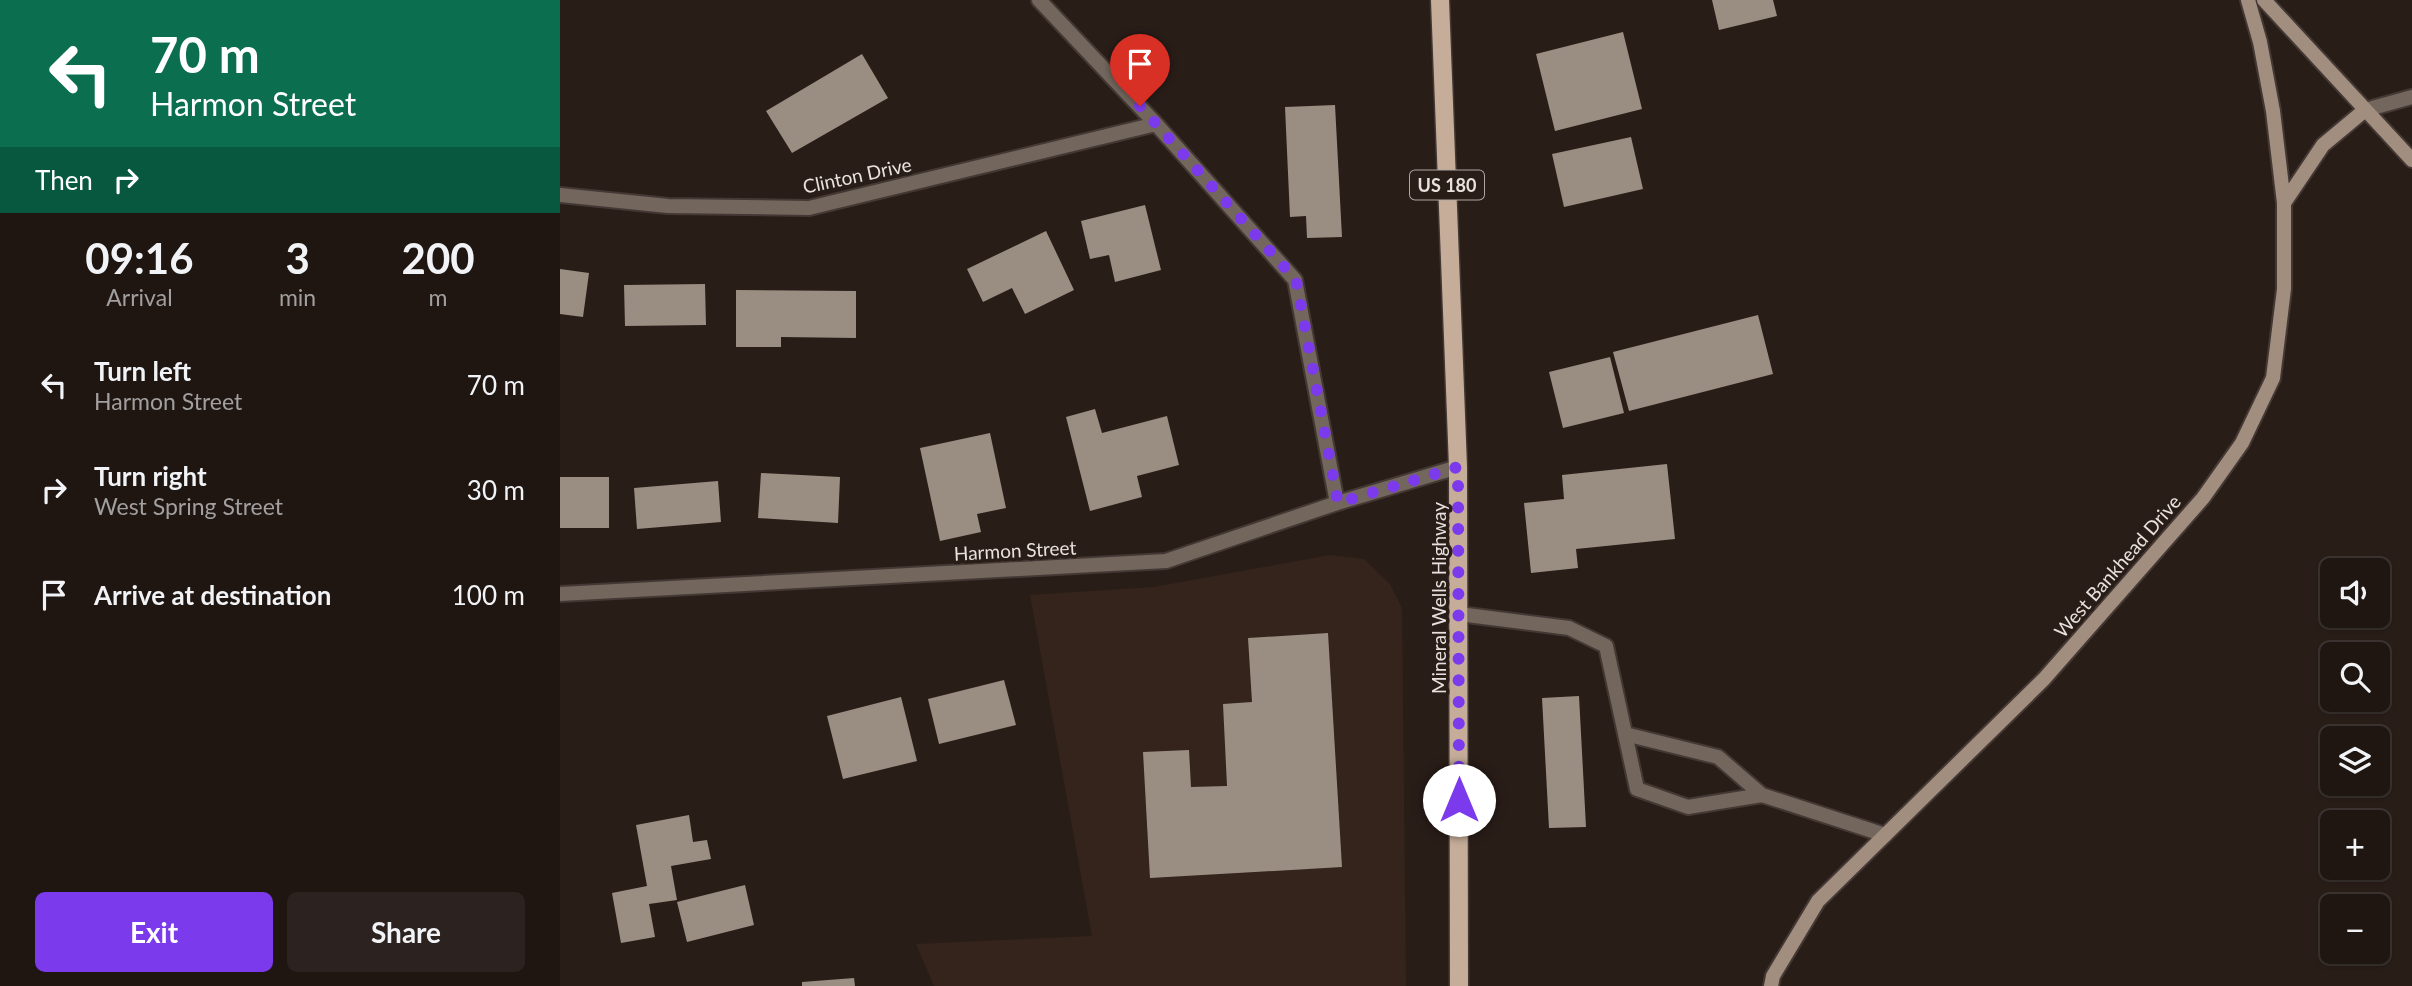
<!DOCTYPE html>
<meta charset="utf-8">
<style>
body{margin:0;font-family:Lato,sans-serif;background:#2c2320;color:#f1f3f6;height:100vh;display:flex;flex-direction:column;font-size:26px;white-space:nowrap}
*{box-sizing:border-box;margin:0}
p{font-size:23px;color:#a19f9f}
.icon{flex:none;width:38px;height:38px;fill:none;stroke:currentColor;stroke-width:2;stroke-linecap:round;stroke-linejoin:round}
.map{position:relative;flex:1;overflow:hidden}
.sheet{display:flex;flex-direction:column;background:#1f1612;width:560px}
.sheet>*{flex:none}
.banner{background:#0b6e4f;color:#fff;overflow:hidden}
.buttons{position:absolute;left:1760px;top:558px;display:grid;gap:14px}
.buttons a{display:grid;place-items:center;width:70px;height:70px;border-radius:10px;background:#1f1612;box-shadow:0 2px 5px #0004,0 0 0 2px #3c3532;font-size:35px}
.pin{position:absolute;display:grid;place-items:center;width:60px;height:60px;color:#fff;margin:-72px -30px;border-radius:50% 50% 50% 0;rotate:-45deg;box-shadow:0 0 7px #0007}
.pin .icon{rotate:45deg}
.me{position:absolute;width:77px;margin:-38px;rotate:0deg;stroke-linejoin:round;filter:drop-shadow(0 0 5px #0008)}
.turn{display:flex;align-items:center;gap:24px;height:147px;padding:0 35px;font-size:32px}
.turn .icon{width:91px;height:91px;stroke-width:2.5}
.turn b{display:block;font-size:49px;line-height:60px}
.then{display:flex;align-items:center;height:66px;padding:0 35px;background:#0003;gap:14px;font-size:26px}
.eta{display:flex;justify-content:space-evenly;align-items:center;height:119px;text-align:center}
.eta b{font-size:42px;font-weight:700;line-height:49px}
.cta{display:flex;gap:14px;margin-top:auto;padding:14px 35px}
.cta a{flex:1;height:80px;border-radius:10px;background:#7c3aed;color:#fff;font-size:28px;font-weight:700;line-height:80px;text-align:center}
.cta a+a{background:#2c2320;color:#f1f3f6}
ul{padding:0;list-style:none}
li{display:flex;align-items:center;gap:21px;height:105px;padding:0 35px}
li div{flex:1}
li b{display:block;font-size:26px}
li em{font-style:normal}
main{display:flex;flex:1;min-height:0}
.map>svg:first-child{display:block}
.built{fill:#35241b}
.building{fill:#9a8e83}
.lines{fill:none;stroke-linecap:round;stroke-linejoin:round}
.lane-casing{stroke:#443834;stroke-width:18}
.street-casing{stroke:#443834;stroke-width:18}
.secondary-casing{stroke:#443834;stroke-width:18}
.primary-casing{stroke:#443834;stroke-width:21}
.lane{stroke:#72665d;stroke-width:14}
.street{stroke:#72665d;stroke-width:14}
.secondary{stroke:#a18e7f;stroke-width:14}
.primary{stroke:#c5ad9a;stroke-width:18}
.route{stroke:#7c3aed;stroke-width:12;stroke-dasharray:0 21.6}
.labels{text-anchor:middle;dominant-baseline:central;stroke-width:7;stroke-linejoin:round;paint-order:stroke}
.shield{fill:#291d18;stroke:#afa6a2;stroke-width:2}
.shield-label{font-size:18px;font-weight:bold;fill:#e9e1dd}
.street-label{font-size:19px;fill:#e9e1dd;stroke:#291d18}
</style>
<main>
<section class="sheet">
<div class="banner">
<div class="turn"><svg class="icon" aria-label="left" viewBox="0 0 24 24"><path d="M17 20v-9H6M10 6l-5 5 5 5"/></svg><div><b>70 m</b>Harmon Street</div></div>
<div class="then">Then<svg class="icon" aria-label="right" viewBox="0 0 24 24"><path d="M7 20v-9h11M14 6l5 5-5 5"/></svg></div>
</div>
<div class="eta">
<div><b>09:16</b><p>Arrival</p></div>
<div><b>3</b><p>min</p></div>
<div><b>200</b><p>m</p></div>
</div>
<ul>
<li><svg class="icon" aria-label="left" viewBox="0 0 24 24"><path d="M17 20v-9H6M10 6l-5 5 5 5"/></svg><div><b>Turn left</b><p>Harmon Street</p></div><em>70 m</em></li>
<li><svg class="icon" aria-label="right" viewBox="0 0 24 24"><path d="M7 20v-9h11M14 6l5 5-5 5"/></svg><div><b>Turn right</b><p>West Spring Street</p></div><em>30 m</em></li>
<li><svg class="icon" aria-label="arrive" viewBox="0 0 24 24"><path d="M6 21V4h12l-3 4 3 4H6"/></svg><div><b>Arrive at destination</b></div><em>100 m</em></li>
</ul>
<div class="cta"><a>Exit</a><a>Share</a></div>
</section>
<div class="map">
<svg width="1852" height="986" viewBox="0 0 1852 986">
<rect width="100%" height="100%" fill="#291d18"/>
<path class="built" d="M770,555L804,559L830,584L842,608L846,986H374L356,944L532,936L470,595L594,587Z"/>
<path class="building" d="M1152,0H1213L1217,16L1159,30Z
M1063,32L1082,109L995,131L976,54Z
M302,54L328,98L232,153L206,111Z
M775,105L782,237L747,238L746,216L730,217L725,107Z
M1071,137L1083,189L1004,207L992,154Z
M585,205L601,270L555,282L549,255L530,259L521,221Z
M486,231L514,290L465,314L452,288L423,302L407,269Z
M0,269L29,273L23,317L0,314Z
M145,284L146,325L65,326L64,285Z
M176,290L296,291V338L221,337V347H176Z
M1198,315L1213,374L1069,411L1053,352Z
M1050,357L1064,413L1003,428L989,372Z
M535,409L542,433L607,416L619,465L577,476L582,497L530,511L506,417Z
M430,433L446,508L417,514L421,532L380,541L360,448Z
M1107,464L1115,539L1016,549L1018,568L971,573L964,503L1004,499L1002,475Z
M201,473L280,477L278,523L198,518Z
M0,477H49V528H0Z
M158,481L161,522L77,529L74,488Z
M768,633L782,867L590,878L583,752L629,750L631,787L667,786L663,704L692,702L688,638Z
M444,680L456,725L379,744L368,699Z
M1019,696L1026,827L989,828L982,698Z
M341,697L357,761L283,779L267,716Z
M129,815L133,842L147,840L151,859L111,866L117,900L89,904L95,937L61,943L52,893L87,886L76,825Z
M185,885L194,925L127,942L117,902Z
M294,978L295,986H242V982Z"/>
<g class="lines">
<defs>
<path id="lane" d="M899,614L1009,628L1046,646L1077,789L1128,807L1202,795
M1065,734L1158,757L1202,795L1325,835"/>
<path id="street" d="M479,0L596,124L735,280L777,503
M1805,110L1852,97
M0,195L108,206L249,208L596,124
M0,594L606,561L777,503L898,467"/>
<path id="secondary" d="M1704,0L1852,160
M1724,203L1763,145L1805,110
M1211,986L1213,976L1258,901L1484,679L1643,498L1682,443L1713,378L1724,289V203L1713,111L1700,42L1688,0"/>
<path id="primary" d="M880,0L898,467L899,986"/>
</defs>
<use href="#lane" class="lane-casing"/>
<use href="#street" class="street-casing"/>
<use href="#secondary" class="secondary-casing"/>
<use href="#primary" class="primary-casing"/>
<use href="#lane" class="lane"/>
<use href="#street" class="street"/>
<use href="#secondary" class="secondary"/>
<use href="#primary" class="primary"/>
</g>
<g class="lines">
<path class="route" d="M580,106L736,280L778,503L898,467L899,800"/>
</g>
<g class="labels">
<rect class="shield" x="850" y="170.5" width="74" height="29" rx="5"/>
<g class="shield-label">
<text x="887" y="185">US 180</text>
</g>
<g class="street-label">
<text transform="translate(297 175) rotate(-12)">Clinton Drive</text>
<text transform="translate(455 550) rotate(-3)">Harmon Street</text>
<text transform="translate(1557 566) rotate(-49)">West Bankhead Drive</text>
<text transform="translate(878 598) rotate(-90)">Mineral Wells Highway</text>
</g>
</g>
</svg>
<div class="buttons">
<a><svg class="icon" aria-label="sound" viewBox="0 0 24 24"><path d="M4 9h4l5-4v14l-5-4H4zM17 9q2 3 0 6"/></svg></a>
<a><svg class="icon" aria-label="search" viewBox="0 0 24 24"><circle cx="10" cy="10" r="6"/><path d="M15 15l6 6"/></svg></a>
<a><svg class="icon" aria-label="layers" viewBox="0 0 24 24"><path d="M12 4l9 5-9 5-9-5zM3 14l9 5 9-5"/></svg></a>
<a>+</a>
<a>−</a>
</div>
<div class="pin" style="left:580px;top:106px;background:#d93025"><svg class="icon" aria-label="arrive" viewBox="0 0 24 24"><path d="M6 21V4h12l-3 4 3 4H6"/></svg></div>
<svg class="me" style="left:899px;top:800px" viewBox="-20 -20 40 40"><circle r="19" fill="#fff"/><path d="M0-13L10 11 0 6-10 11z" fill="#7c3aed"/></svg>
</div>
</main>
